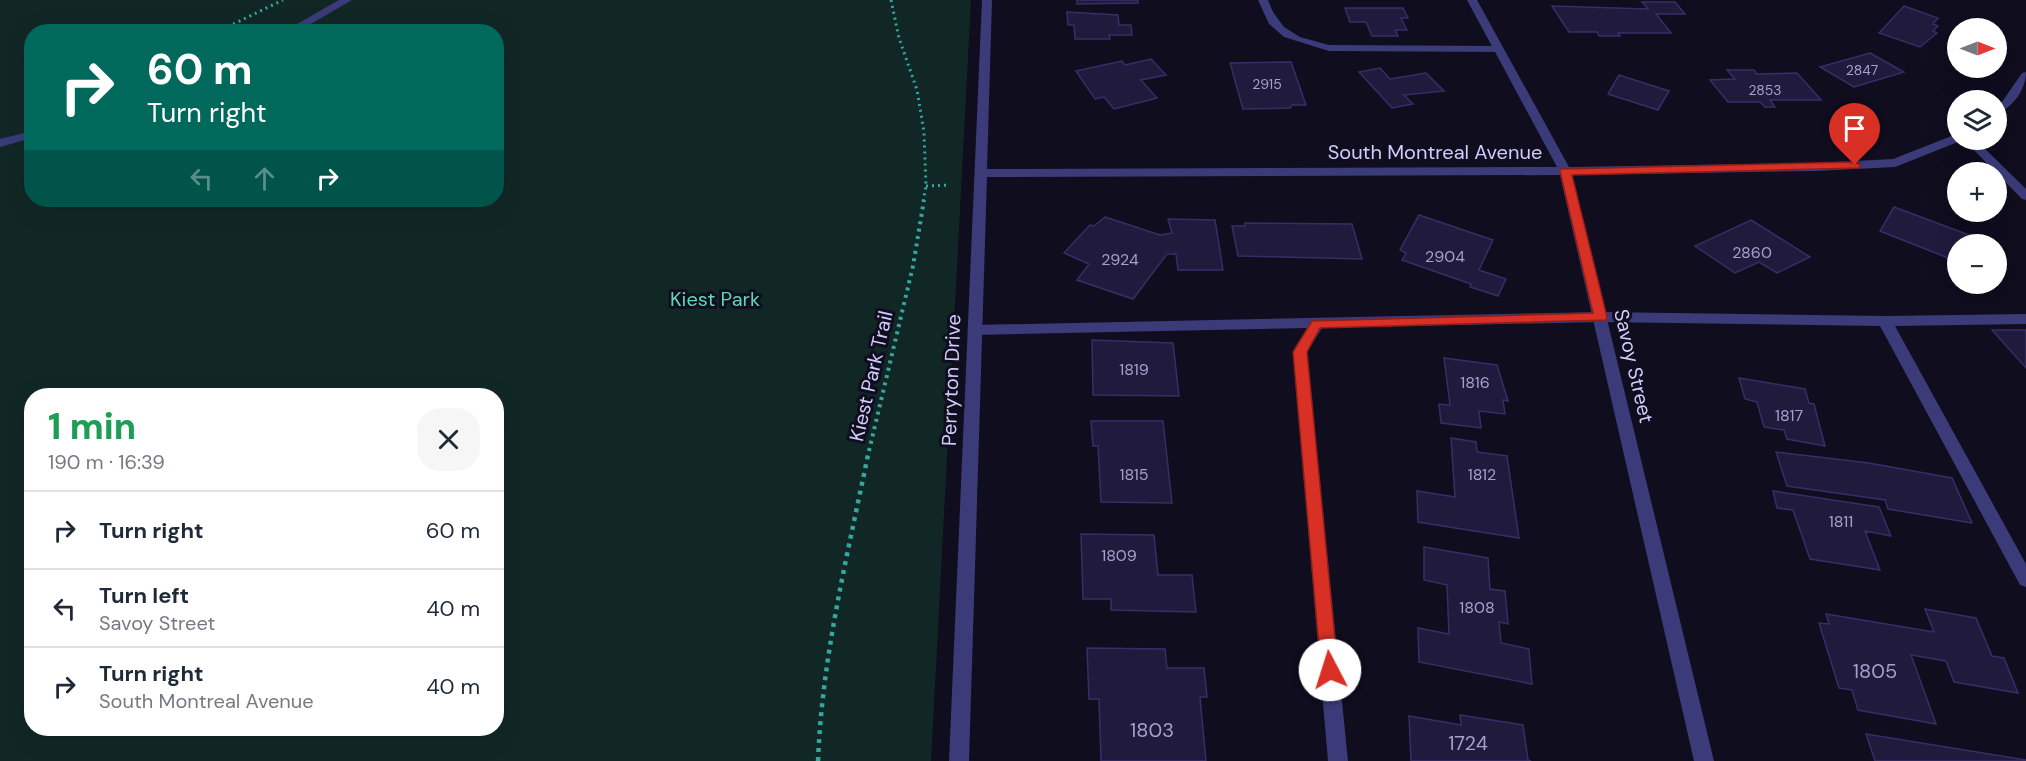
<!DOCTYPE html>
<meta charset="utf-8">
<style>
body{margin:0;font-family:"DM Sans",sans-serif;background:#f6f6f7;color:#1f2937;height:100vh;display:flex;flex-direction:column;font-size:22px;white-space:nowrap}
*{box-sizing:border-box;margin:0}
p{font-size:20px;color:#747a83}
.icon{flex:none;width:33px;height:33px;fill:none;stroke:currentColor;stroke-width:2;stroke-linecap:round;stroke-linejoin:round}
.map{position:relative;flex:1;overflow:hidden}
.drawer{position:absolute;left:24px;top:388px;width:480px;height:348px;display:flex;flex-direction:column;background:#fff;border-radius:24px;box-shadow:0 6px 24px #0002}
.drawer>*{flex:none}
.banner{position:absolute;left:24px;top:24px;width:480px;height:183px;border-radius:24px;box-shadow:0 6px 24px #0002;background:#00695c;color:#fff;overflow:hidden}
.needle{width:39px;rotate:90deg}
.buttons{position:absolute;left:1947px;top:18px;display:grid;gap:12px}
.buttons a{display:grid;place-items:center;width:60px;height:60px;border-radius:50%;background:#fff;box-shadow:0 6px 24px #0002;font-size:30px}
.pin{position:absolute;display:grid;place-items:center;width:51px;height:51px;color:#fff;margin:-62px -26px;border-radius:50% 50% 50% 0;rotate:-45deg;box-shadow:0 0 6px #0007}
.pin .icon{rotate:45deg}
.me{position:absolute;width:66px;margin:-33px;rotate:355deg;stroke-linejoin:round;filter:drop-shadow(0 0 4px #0008)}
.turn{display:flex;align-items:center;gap:21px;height:126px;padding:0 24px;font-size:27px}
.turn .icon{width:78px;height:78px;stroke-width:2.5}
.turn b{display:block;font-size:42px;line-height:51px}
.lanes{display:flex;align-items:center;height:57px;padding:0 24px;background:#0003;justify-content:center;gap:30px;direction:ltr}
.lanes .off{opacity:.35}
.round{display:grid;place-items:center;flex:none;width:63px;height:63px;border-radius:24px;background:#f6f6f7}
.headline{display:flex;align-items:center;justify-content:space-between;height:102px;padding:0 24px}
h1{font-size:36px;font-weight:800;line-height:45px;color:#1e9e55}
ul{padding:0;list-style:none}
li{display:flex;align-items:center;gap:18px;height:78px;padding:0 24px;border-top:2px solid #e0e1e3}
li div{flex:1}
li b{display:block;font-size:22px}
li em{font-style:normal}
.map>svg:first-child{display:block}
.green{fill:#112726;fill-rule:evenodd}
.building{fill:#201a3d;stroke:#372e68;stroke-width:1.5}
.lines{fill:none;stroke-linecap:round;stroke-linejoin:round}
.path-far2{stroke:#34a89e;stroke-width:3;stroke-dasharray:2 4;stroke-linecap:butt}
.path-far1{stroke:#34a89e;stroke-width:4;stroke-dasharray:3 4.5;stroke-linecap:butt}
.path{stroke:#34a89e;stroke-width:4.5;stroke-dasharray:4 5;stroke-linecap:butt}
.lane{fill:#3b3b7a;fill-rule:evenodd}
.street{fill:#3b3b7a;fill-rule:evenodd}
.route{fill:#d93025;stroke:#8d1f18;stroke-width:1.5}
.labels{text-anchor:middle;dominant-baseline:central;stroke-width:6;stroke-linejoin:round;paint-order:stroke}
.far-number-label{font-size:14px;fill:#a5a0cc}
.number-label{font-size:16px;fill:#a5a0cc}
.street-label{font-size:20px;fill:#d1cdfc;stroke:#0f0d1e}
.park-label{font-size:20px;fill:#5ed7b5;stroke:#0f0d1e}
.near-number-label{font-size:20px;fill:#a5a0cc}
</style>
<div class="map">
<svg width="2026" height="761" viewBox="0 0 2026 761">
<rect width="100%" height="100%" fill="#0f0d1e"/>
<path class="green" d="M0,0H971L931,761H0ZM32,32H496V200H32ZM32,396H496V729H32Z"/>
<path class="building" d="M1077,0H1138V3L1077,4Z
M1642,2H1675L1685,14H1656L1671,33H1618L1620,36H1599L1597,32H1569L1552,6L1648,9Z
M1904,6L1938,18L1933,24L1938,26L1933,31L1937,33L1920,47L1879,33Z
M1345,8H1403L1408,18H1401L1407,30H1395L1398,36H1372L1366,22H1350Z
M1067,12L1118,15L1119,25H1131L1132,35H1109L1110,39H1075L1074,25H1068Z
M1870,53L1904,72L1854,87L1820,67Z
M1151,59L1166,75L1141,80L1157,98L1114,109L1104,97L1095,99L1076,71L1122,61L1125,65Z
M1291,62L1306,105H1292L1290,108L1243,109L1230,63Z
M1380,68L1390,79L1426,73L1444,91L1404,95L1413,104L1392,108L1359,72Z
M1727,70H1754L1757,74L1797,73L1821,100H1770L1775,107H1765L1760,102H1728L1710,80L1735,79Z
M1619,75L1669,91L1658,110L1608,94Z
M1894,207L1977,238L1974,244H1958V262L1880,231Z
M1419,215L1493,240L1479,270L1506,279L1498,296L1470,287L1471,284L1402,260L1406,253L1400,250Z
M1105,217L1160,235L1172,233L1168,219L1215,220L1223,270H1178L1176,254H1167L1133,299L1077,280L1089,264L1064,253L1090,225L1094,226Z
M1751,220L1810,257L1777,273L1759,262L1735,273L1695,246Z
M1245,223L1352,224L1362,259L1238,256L1232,226H1245Z
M1992,330H2026V368Z
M1092,340L1173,343L1179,396L1093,395Z
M1444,358L1497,365L1508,401L1503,400L1505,414L1479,411L1481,428L1441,423L1439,404L1450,405Z
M1739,378L1805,389L1809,403L1814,404L1825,446L1787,439L1784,430L1764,427L1757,402L1745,399Z
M1091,421H1163L1172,503L1101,502L1098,446H1093Z
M1451,438L1476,442L1477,452L1507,456L1519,538L1418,522L1417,491L1455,497Z
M1776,452L1869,463L1952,478L1972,523L1888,509L1885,500L1787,486Z
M1773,491L1879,507L1891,536L1865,531L1880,570L1810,559L1793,510L1777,508Z
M1081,534L1154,535L1158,575H1192L1196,612L1111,610V599H1083Z
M1424,547L1488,558L1490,589L1505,591L1508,624L1499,622L1501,643L1529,649L1532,684L1419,662L1418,628L1449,634L1447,585L1424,580Z
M1925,609L1976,618L1992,656L2004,658L2018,693L1954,682L1946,661L1911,655L1936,724L1858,710L1852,690L1839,688L1819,623L1829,624L1826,614L1934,632Z
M1087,648L1165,649L1167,668H1204L1207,697H1200L1206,761H1101L1099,699H1089Z
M1460,715L1523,725L1528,760L1531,761H1411L1409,716L1461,725Z
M1866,734L2026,760V761H1875Z"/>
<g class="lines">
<path class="path-far2" d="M891,0L899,38L917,90L924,132L926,186L923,202
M217,32L283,0
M926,186L949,185"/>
<path class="path-far1" d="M869,451L913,266L924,200"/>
<path class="path" d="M818,761C822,656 848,553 869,450"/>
<path class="lane" d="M1258,0H1268L1273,12L1284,27L1300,37L1329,45L1499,46L1504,49L1499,52L1329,51L1284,37L1269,24Z
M1601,312L1885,316L2026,314V324L1895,326L2026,564V587L2020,585L1880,326L1601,322L1322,328L1307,352L1348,761H1328L1293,352L1307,328L974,335L967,330L974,325Z"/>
<path class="street" d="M339,0H352L297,32H283Z
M982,0H992L987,169L1557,167L1467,0H1477L1569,167L1816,163L1893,159L1954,135H1958V140H1963L1895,167L1816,171L1572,175L1714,761H1694L1560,175L987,177L969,761H949Z
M2026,72C2026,89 2013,108 1996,114V105L2002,102L2022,73Z
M32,131V138L0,147V139Z
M1964,140H1976L2026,189V200L2022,199Z"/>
</g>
<path class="route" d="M1855,162L1861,165L1859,168L1572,175L1607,317L1606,320L1320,328L1307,352L1338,670L1336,676L1330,678L1324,676L1321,670L1293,352L1312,321L1593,313L1560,171L1561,169Z"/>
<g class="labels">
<g class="far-number-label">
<text x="1862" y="70">2847</text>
<text x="1267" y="84">2915</text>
<text x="1765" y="90">2853</text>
</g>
<g class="number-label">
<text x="1752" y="252">2860</text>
<text x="1445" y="256">2904</text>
<text x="1120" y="259">2924</text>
<text x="1134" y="369">1819</text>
<text x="1475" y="382">1816</text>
<text x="1789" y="415">1817</text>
<text x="1134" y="474">1815</text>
<text x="1482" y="474">1812</text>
<text x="1841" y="521">1811</text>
<text x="1119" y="555">1809</text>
<text x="1477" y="607">1808</text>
</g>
<g class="street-label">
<text x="1435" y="152">South Montreal Avenue</text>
<text transform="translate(1634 366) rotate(77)">Savoy Street</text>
<text transform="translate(871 376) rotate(-77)">Kiest Park Trail</text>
<text transform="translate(951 380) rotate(-88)">Perryton Drive</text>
</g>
<g class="park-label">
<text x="715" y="299">Kiest Park</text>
</g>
<g class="near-number-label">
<text x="1875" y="671">1805</text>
<text x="1152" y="730">1803</text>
<text x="1468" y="743">1724</text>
</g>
</g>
</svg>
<div class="buttons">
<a><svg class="needle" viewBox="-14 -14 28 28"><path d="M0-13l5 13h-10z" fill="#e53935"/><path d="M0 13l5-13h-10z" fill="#747a83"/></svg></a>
<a><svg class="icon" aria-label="layers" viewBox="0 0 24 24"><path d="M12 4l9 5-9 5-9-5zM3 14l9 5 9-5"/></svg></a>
<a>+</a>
<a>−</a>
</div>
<div class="pin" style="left:1855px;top:165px;background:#d93025"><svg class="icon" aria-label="arrive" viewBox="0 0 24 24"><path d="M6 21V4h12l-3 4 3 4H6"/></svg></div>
<svg class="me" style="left:1330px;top:670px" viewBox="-20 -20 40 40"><circle r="19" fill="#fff"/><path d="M0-13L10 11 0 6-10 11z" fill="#d93025"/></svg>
<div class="banner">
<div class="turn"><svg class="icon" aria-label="right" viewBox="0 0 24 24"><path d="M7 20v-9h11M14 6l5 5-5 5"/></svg><div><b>60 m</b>Turn right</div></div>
<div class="lanes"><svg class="icon off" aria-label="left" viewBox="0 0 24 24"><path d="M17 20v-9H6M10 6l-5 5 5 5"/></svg><svg class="icon off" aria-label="ahead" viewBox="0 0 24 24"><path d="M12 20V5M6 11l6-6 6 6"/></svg><svg class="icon" aria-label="right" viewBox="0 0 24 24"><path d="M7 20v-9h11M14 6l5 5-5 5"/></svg></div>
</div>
<section class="drawer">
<div class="headline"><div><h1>1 min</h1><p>190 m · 16:39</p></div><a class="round"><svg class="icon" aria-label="close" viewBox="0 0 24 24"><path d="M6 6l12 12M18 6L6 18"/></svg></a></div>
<ul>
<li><svg class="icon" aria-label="right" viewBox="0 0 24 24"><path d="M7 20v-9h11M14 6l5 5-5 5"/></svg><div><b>Turn right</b></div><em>60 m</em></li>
<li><svg class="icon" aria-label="left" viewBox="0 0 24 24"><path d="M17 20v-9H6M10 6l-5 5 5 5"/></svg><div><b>Turn left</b><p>Savoy Street</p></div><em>40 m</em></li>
<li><svg class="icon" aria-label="right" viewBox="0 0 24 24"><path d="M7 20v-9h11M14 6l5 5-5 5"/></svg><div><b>Turn right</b><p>South Montreal Avenue</p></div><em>40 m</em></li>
</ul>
</section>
</div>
